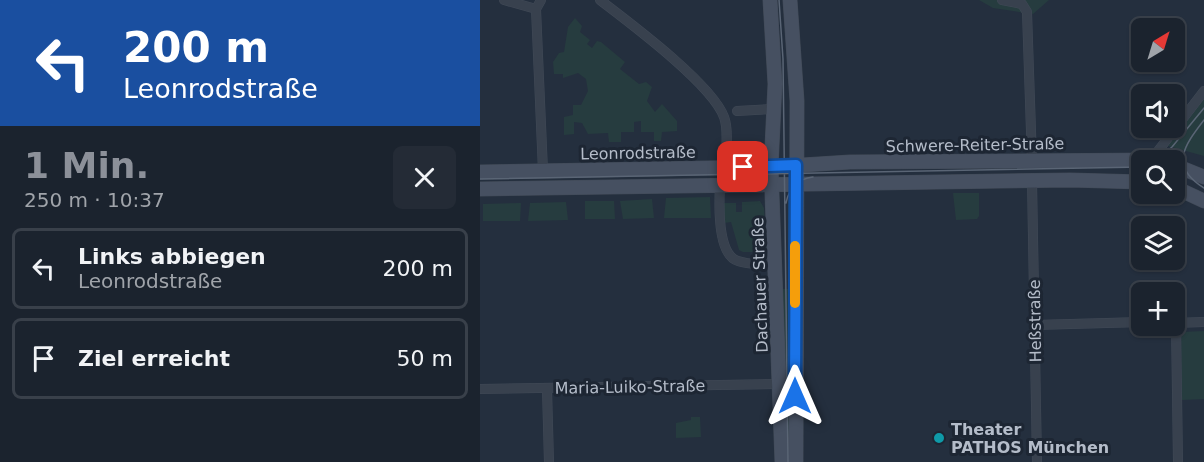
<!DOCTYPE html>
<html lang="de">
<meta charset="utf-8">
<style>
body{margin:0;font-family:"DejaVu Sans",sans-serif;background:#242b36;color:#f1f3f6;height:100vh;display:flex;flex-direction:column;font-size:22px;white-space:nowrap}
*{box-sizing:border-box;margin:0}
p{font-size:20px;color:#a0a4aa}
.icon{flex:none;width:33px;height:33px;fill:none;stroke:currentColor;stroke-width:2;stroke-linecap:round;stroke-linejoin:round}
.map{position:relative;flex:1;overflow:hidden}
.sheet{display:flex;flex-direction:column;background:#1b232e;width:480px}
.sheet>*{flex:none}
.hud{background:#1a4fa0;color:#fff;overflow:hidden}
.needle{width:39px;rotate:38deg}
.controls{position:absolute;left:651px;top:18px;display:grid;gap:12px}
.controls a{display:grid;place-items:center;width:54px;height:54px;border-radius:9px;background:#1b232e;box-shadow:0 2px 4px #0004,0 0 0 2px #39404a;font-size:30px}
.pin{position:absolute;display:grid;place-items:center;width:51px;height:51px;color:#fff;margin:-26px;border-radius:12px;box-shadow:0 3px 9px #0006}
.me{position:absolute;width:66px;margin:-33px;rotate:0deg;stroke-linejoin:round;filter:drop-shadow(0 0 4px #0008)}
.turn{display:flex;align-items:center;gap:21px;height:126px;padding:0 24px;font-size:27px}
.turn .icon{width:78px;height:78px;stroke-width:2.5}
.turn b{display:block;font-size:42px;line-height:51px}
.round{display:grid;place-items:center;flex:none;width:63px;height:63px;border-radius:9px;background:#242b36}
.head{display:flex;align-items:center;justify-content:space-between;height:102px;padding:0 24px}
h1{font-size:36px;font-weight:700;line-height:45px;color:#8c9099}
ul{padding:0;list-style:none}
li{display:flex;align-items:center;gap:18px;height:81px;margin:0 12px 9px;padding:0 12px;border:3px solid #39404a;border-radius:9px}
li div{flex:1}
li b{display:block;font-size:22px}
li em{font-style:normal}
main{display:flex;flex:1;min-height:0}
.map>svg:first-child{display:block}
.green{fill:#263c3f}
.lines{fill:none;stroke-linecap:round;stroke-linejoin:round}
.minor-casing{stroke:#414a57;stroke-width:10}
.secondary-casing{stroke:#414a57;stroke-width:15}
.minor{stroke:#38414e;stroke-width:9}
.secondary{stroke:#465061;stroke-width:14}
.tram{stroke:#5a6575;stroke-width:1.5}
.route-casing{stroke:#114b97;stroke-width:15}
.route{stroke:#1a73e8;stroke-width:10}
.slow{stroke:#f59e0b;stroke-width:10}
.culture-dot{fill:#0f9aa8;stroke:#1d2633;stroke-width:2}
.labels{text-anchor:middle;dominant-baseline:central;stroke-width:6;stroke-linejoin:round;paint-order:stroke}
.street-label{font-size:16px;fill:#b4bcc9;stroke:#1d2633}
.poi-label{font-size:16px;font-weight:bold;fill:#b4bcc9;stroke:#1d2633;text-anchor:start}
</style>
<main>
<section class="sheet">
<div class="hud">
<div class="turn"><svg class="icon" aria-label="left" viewBox="0 0 24 24"><path d="M17 20v-9H6M10 6l-5 5 5 5"/></svg><div><b>200 m</b>Leonrodstraße</div></div>
</div>
<div class="head"><div><h1>1 Min.</h1><p>250 m · 10:37</p></div><a class="round"><svg class="icon" aria-label="close" viewBox="0 0 24 24"><path d="M6 6l12 12M18 6L6 18"/></svg></a></div>
<ul>
<li><svg class="icon" aria-label="left" viewBox="0 0 24 24"><path d="M17 20v-9H6M10 6l-5 5 5 5"/></svg><div><b>Links abbiegen</b><p>Leonrodstraße</p></div><em>200 m</em></li>
<li><svg class="icon" aria-label="arrive" viewBox="0 0 24 24"><path d="M6 21V4h12l-3 4 3 4H6"/></svg><div><b>Ziel erreicht</b></div><em>50 m</em></li>
</ul>
</section>
<div class="map">
<svg width="724" height="462" viewBox="0 0 724 462">
<rect width="100%" height="100%" fill="#242f3e"/>
<path class="green" d="M499,0H569L553,14L513,8Z
M95,18L102,26L100,32L110,40L107,44L112,48L117,41L121,42L145,62L140,69L159,84L166,82L172,87L167,101L175,112L182,104L197,121V131L182,132L181,141H174V132H161V121L154,122V132H141V142H129L128,133L108,134L102,123L94,122V134L84,135V117L93,115V105H101L108,91L106,79L98,73L83,78V74H74L73,62L79,53L84,52L88,27Z
M724,99V156L688,146Z
M473,193H499V216L497,219L476,220Z
M230,197L231,218H184L186,198Z
M172,199L174,218L143,219L140,201Z
M105,201H134L135,219H105Z
M280,201L284,208L287,258H284L283,252H263L259,250L251,222L244,223L243,203H256V212H262V202Z
M308,201H310L312,462H306L302,289H308Z
M86,202L88,220L48,221L50,203Z
M41,203L40,221H3V204Z
M724,331V399L702,400L701,332Z
M211,417H220L221,437L196,438V423L211,420Z"/>
<g class="lines">
<defs>
<path id="minor" d="M24,0L56,9
M61,0L56,9L63,171
M120,0C150,23 232,84 244,117C249,130 246,153 245,168
M522,0L542,4L547,12L552,161
M257,111L293,109
M676,160L678,151L724,91
M552,181L557,462
M240,186C239,204 237,255 258,261C269,265 285,264 296,263
M694,323L724,322
M696,323L698,462
M555,325L662,322
M0,389L299,384
M67,389L69,462"/>
<path id="secondary" d="M290,0L295,84L291,167L302,462
M310,0L317,101L316,462
M694,165L724,177
M0,172L291,167L370,162L675,160
M694,187L724,201
M0,189L590,180L662,182"/>
</defs>
<use href="#minor" class="minor-casing"/>
<use href="#secondary" class="secondary-casing"/>
<use href="#minor" class="minor"/>
<use href="#secondary" class="secondary"/>
<path class="tram" d="M299,0L303,59L308,462
M724,120C704,146 689,166 724,188
M676,160L692,147L724,108
M0,179L662,167
M306,203C309,188 317,179 333,177"/>
</g>
<g class="lines">
<defs>
<path id="route" d="M263,167L316,165L315,396"/>
</defs>
<use href="#route" class="route-casing"/>
<use href="#route" class="route"/>
<path class="slow" d="M315,303V246"/>
</g>
<circle class="culture-dot" cx="459" cy="438" r="6"/>
<g class="labels">
<g class="street-label">
<text transform="translate(495 145) rotate(-1)">Schwere-Reiter-Straße</text>
<text transform="translate(158 153) rotate(-1)">Leonrodstraße</text>
<text transform="translate(280 285) rotate(-92)">Dachauer Straße</text>
<text transform="translate(555 321) rotate(-91)">Heßstraße</text>
<text transform="translate(150 387) rotate(-1)">Maria-Luiko-Straße</text>
</g>
<g class="poi-label">
<text x="471" y="429">Theater<tspan x="471" dy="18">PATHOS München</tspan></text>
</g>
</g>
</svg>
<div class="controls">
<a><svg class="needle" viewBox="-14 -14 28 28"><path d="M0-13l5 13h-10z" fill="#e53935"/><path d="M0 13l5-13h-10z" fill="#a0a4aa"/></svg></a>
<a><svg class="icon" aria-label="sound" viewBox="0 0 24 24"><path d="M4 9h4l5-4v14l-5-4H4zM17 9q2 3 0 6"/></svg></a>
<a><svg class="icon" aria-label="search" viewBox="0 0 24 24"><circle cx="10" cy="10" r="6"/><path d="M15 15l6 6"/></svg></a>
<a><svg class="icon" aria-label="layers" viewBox="0 0 24 24"><path d="M12 4l9 5-9 5-9-5zM3 14l9 5 9-5"/></svg></a>
<a>+</a>
</div>
<div class="pin" style="left:263px;top:167px;background:#d93025"><svg class="icon" aria-label="arrive" viewBox="0 0 24 24"><path d="M6 21V4h12l-3 4 3 4H6"/></svg></div>
<svg class="me" style="left:315px;top:396px" viewBox="-20 -20 40 40"><path d="M0-17L14 15 0 8-14 15z" fill="#1a73e8" stroke="#fff" stroke-width="4"/></svg>
</div>
</main>
